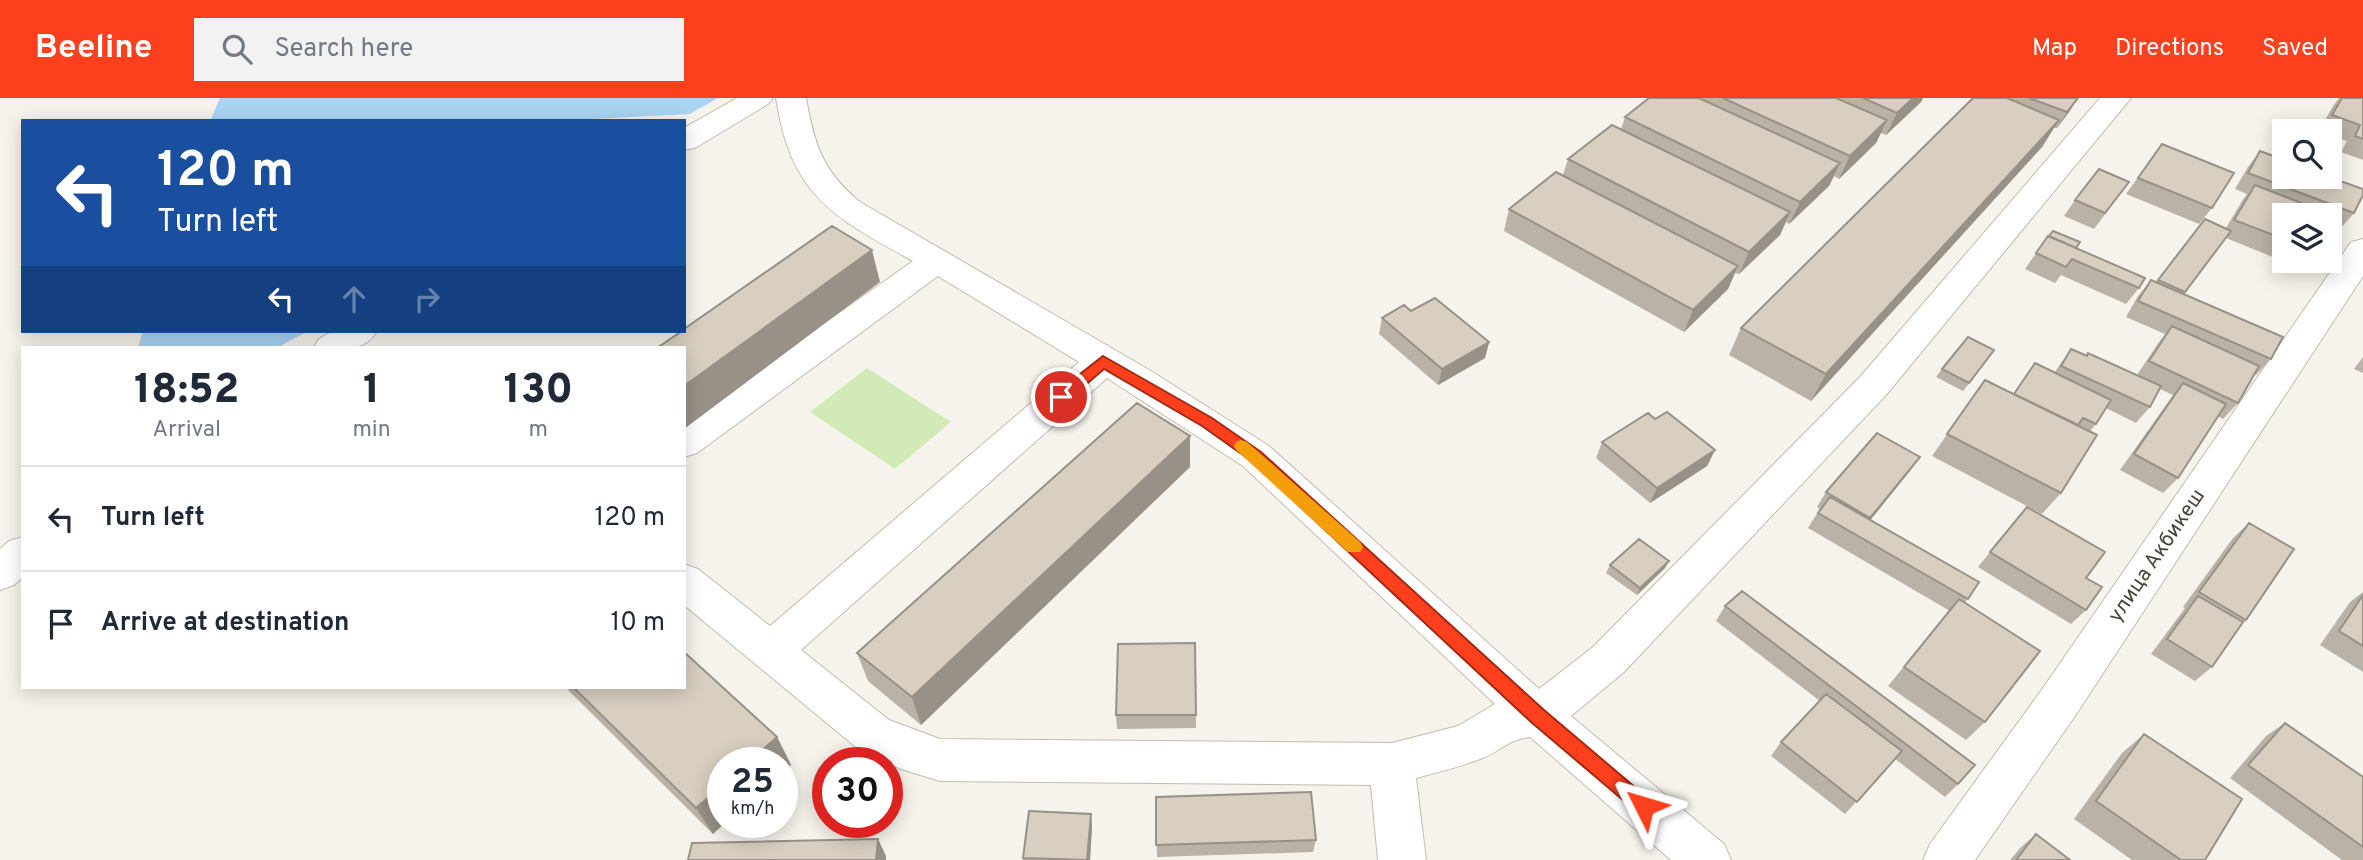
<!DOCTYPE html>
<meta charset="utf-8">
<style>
body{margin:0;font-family:Overpass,sans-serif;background:#f2f2f3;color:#1f2937;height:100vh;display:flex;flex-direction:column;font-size:26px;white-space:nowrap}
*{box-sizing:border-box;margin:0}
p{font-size:23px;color:#747a83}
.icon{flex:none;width:38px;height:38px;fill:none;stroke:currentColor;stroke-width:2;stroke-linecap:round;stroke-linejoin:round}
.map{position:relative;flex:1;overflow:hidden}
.sheet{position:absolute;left:21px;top:248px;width:665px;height:343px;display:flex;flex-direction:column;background:#fff;border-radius:0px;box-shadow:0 4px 18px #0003}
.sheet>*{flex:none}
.top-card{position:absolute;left:21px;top:21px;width:665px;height:214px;border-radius:0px;box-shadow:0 4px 18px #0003;background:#1a4fa0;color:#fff;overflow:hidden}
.fabs{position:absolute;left:2272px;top:21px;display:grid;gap:14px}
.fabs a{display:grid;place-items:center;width:70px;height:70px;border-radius:0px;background:#fff;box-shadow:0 4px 18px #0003;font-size:35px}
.speed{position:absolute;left:707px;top:649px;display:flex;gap:14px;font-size:35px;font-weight:700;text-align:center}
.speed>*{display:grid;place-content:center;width:91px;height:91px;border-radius:50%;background:#fff;box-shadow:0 4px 18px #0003;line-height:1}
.speed small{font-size:18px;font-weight:400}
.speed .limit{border:10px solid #d22;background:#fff;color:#111}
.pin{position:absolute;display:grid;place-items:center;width:60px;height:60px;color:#fff;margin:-30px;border:4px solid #fff;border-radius:50%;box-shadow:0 2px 7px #0007}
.me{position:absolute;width:77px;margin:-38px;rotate:310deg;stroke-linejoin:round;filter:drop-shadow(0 0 5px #0008)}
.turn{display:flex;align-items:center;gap:24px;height:147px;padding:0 21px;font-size:32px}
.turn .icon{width:91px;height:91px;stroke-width:2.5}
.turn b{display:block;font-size:49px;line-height:60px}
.lanes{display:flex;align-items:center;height:66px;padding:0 21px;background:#0003;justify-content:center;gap:35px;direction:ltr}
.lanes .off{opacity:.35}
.eta{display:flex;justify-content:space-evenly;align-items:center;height:119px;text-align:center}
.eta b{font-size:42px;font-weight:800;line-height:49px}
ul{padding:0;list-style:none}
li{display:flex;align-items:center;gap:21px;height:105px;padding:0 21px;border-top:2px solid #e0e1e3}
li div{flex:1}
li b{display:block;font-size:26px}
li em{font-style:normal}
header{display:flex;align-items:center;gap:42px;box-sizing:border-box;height:98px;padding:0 35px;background:#fc3f1d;color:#fff}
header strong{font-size:33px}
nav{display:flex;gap:38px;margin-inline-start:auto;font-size:24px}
.search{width:490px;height:63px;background:#f2f2f3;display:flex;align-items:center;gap:18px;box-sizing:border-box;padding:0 24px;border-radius:0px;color:#747a83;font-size:26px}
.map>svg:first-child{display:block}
.green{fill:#d2eab5}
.water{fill:#a9d4f2}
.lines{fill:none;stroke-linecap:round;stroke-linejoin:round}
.street-casing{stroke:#c2bbae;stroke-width:2}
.street{fill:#fff;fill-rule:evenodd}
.wall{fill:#bab2a6}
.shaded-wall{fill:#979187}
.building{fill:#d8cfc1;stroke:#979187;stroke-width:2}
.route{fill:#fc3f1d;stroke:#a42913;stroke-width:2}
.slow{fill:#f59e0b}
.labels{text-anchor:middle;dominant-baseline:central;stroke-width:5;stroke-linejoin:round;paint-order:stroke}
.street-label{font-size:21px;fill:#4b4439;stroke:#fff}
</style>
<header>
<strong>Beeline</strong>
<div class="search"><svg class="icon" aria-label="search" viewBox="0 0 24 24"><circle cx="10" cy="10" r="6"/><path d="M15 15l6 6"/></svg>Search here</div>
<nav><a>Map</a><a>Directions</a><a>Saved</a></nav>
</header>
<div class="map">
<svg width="2363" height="762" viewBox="0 0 2363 762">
<rect width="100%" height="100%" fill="#f6f3ec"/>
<path class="green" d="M867,270L951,324L895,371L810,314Z"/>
<path class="water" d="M220,0H718L690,16L554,23H218L211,21Z
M143,233H308L277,250H138Z"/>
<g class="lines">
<defs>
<path id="street" d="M737,0H773L768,6L695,50L684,52V30Z
M776,0H806C814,46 823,74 860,104L1151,273L1269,348L1539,591L1593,549L1860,279L2100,0H2131L1886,297L1623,575L1571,618L1724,746L1731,762H1671L1530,639C1504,643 1502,653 1480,661C1460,669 1438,674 1416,680L1426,762H1378L1371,687L940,683L901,671L857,650L684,507V466L698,471L770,528L1079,264L938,178L697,355L684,359V325L913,163C833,119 791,98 776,0ZM1107,280L1243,368L1495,606L1458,628L1392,645L940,641L889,622L801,552Z
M2363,141V178L2075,618L1975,762H1923L1930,746L2043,590L2351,144Z
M333,233H377C364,256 337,250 313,250L319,241Z
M23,439V479L14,487L0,492V451L9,443Z"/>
</defs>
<use href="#street" class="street-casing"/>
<use href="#street" class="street"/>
</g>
<path class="wall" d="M1649,0H1923L1921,4L1886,37L1881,35L1876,45L1839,81L1834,78L1829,88L1789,126L1786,124L1780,137L1739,176L1735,175L1728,191L1684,234L1504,133L1509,111L1563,77L1568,61L1621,31L1625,19Z
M1973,0H2078L2069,14L2057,30H2054L2042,49L1811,303L1729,257L1741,230Z
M2339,0H2363V62L2341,54L2347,43L2329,37V33H2319L2333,8Z
M2162,46L2212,110L2199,126L2126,96Z
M2260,53L2354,115L2340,131L2329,127V117H2284V163H2293L2290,166L2226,140L2184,196L2271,261L2256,277L2254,276L2238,305L2223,321L2218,318L2178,380L2163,395L2120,372L2173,297L2160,291L2150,309L2136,325L2106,310L2096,326L2090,333L2061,395L2042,416L1932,358L1985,282L2013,296L2035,265L2054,275L2071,251L2137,277L2159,244L2165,236L2126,219L2138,198L2151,182L2156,184L2205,121L2226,130L2242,103L2247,96L2235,91L2248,69Z
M2129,84L2094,131L2064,118L2075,102Z
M2076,150L2139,190L2126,206L2061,177L2055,185L2025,171L2036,155Z
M1411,213L1489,244L1485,260L1438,287L1379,236L1382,220Z
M2363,259V275L2354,271Z
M1989,260L1963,293L1936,279L1942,271Z
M1602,344L1715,352L1707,368L1650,405L1596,360Z
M1920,359L1909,374L1870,422L1968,501L1964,505L1985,624L1966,642L1888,588L1950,513L1808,430L1820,411L1817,409L1826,394Z
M1190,369L921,627L868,583L857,555Z
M2027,409L2086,480V512L2071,526L1978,469Z
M2249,425L2246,522L2242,526L2212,569L2195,583L2151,556L2185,510L2183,509L2233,440Z
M1610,467L1665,470L1637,497L1606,475Z
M2363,494V574L2320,547L2350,504Z
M1725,508L1958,686L1945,699L1895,661L1845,716L1771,658L1781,644L1820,603L1716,523Z
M1195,545L1196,630L1117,631L1116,617Z
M566,590H684L777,639L791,667L782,675V665L713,736Z
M2285,625L2363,679V762H2342L2230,680L2266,638Z
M2144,636L2205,762H2132L2074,721L2122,655Z
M1156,699L1316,742L1313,754L1157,759Z
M1092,728L1090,762H1023V760Z
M2036,736L2070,762H2010L2021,749Z"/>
<path class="shaded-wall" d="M1913,0H1923L1921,4L1886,37L1897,15Z
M2078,0L2069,14L2057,30L2067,14Z
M1887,22L1876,45L1839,81L1850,58Z
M2059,22L2042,49L1811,303L1826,276Z
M1840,65L1829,88L1789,126L1800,104Z
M1790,114L1780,137L1739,176L1749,154Z
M872,152L880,184L684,331V288Z
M1738,168L1728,191L1684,234L1693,212Z
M1489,244L1485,260L1438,287L1442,271Z
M1190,338V369L921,627L912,599Z
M1715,352L1707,368L1650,405L1657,390Z
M1920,359L1909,374L1860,435L1870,420Z
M1669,463L1665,470L1637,497L1640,490Z
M777,639L791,667L782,675V665H748Z
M723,687V724H726L713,736L696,710Z
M1091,716L1092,728L1090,762H1087Z
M878,741L886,758V762H876Z"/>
<path class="building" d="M1649,0H1699L1840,65L1800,104L1625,19Z
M1723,0H1836L1887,22L1850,58Z
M1863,0H1913L1897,15Z
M1973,0H2007L2059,22L1826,276L1741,230Z
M2029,0H2078L2067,14Z
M2342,0H2363V41L2355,38L2360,27L2332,17Z
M1612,27L1790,114L1749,154L1568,61Z
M2162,46L2234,75L2212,110L2138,80Z
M2260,53L2284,62V79H2329L2363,91V97L2354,115L2248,75Z
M2099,71L2129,84L2105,115L2075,102Z
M1556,74L1738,168L1693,212L1509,111Z
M2255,87L2322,113L2320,117H2284V141L2234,122Z
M2205,121L2231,133L2185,194L2158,182Z
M832,128L872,152L684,288V250H657L682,233H684V231Z
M2053,133L2080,144L2076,150L2049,138Z
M2048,138L2145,180L2139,190L2072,161L2066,169L2036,155Z
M2151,182L2283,239L2271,261L2138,203Z
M1435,200L1489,244L1442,271L1382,220L1404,207L1411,213Z
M2172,228L2259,268L2238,305L2149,263Z
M1968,239L1994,252L1969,285L1942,271Z
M2071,251L2087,258L2088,255L2161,288L2150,309L2061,268Z
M2035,265L2111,302L2096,326L2083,320L2078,327L2014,296Z
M1985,282L2097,337L2061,395L1947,336Z
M2183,285L2226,306L2178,380L2134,356Z
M1137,305L1190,338L912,599L857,555Z
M1667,314L1715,352L1657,390L1602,344L1648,315L1655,321Z
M1877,335L1920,359L1870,420L1826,394Z
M1830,399L1979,484L1968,501L1818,415Z
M2027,409L2105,454L2086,480L2102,489L2086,512L1990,454Z
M2249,425L2294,451L2246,522L2199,494Z
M1639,441L1669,463L1640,490L1610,467Z
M1742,493L1975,667L1958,686L1725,508Z
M2363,497V548L2339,533Z
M2198,498L2243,524L2212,569L2167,541Z
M1959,501L2040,553L1985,624L1904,569Z
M1195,545L1196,617H1116L1118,546Z
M684,554L777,639L748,665H723V687L696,710L574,590H684Z
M1826,596L1902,653L1857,704L1781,644Z
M2285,625L2363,679V749L2248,667Z
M2144,636L2242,701L2205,762H2181L2096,703Z
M1311,694L1316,742L1156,747V699Z
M1029,713L1091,716L1087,762L1023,760Z
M2036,736L2070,762H2016Z
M878,741L876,762H688L692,745Z"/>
<path class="route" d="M1103,258L1212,320L1261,354L1544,612L1650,702L1653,708L1650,714L1644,717L1637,714L1531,624L1250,362L1202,328L1104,271L1067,303H1056L1054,299L1056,295Z"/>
<path class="slow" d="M1241,342L1247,344L1360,444L1363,449L1360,454H1348L1236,352L1234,348L1236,344Z"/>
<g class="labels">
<g class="street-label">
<text transform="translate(2157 458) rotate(-56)">улица Акбикеш</text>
</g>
</g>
</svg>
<div class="fabs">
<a><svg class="icon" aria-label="search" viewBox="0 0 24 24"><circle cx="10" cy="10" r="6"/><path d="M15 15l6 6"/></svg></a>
<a><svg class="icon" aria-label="layers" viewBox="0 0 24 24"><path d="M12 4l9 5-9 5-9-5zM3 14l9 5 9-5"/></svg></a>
</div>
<div class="speed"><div>25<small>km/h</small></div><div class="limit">30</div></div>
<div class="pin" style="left:1061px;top:299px;background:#d93025"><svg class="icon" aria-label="arrive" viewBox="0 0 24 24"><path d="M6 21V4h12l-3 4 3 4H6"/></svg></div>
<svg class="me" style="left:1644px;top:708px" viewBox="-20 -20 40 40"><path d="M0-17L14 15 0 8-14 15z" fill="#fc3f1d" stroke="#fff" stroke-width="4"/></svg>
<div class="top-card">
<div class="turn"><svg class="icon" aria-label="left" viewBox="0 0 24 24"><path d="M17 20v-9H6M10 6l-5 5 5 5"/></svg><div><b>120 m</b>Turn left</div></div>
<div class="lanes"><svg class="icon" aria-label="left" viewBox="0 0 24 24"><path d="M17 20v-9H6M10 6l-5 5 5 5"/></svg><svg class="icon off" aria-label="ahead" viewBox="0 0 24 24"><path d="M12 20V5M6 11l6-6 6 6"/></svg><svg class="icon off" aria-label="right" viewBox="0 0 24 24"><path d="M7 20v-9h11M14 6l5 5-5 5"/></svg></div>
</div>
<section class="sheet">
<div class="eta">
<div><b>18:52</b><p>Arrival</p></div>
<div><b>1</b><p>min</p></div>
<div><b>130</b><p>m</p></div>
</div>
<ul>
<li><svg class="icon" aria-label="left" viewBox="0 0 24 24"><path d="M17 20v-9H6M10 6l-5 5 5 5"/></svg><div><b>Turn left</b></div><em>120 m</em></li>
<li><svg class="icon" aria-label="arrive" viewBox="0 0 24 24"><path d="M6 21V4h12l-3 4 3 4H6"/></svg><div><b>Arrive at destination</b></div><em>10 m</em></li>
</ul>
</section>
</div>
